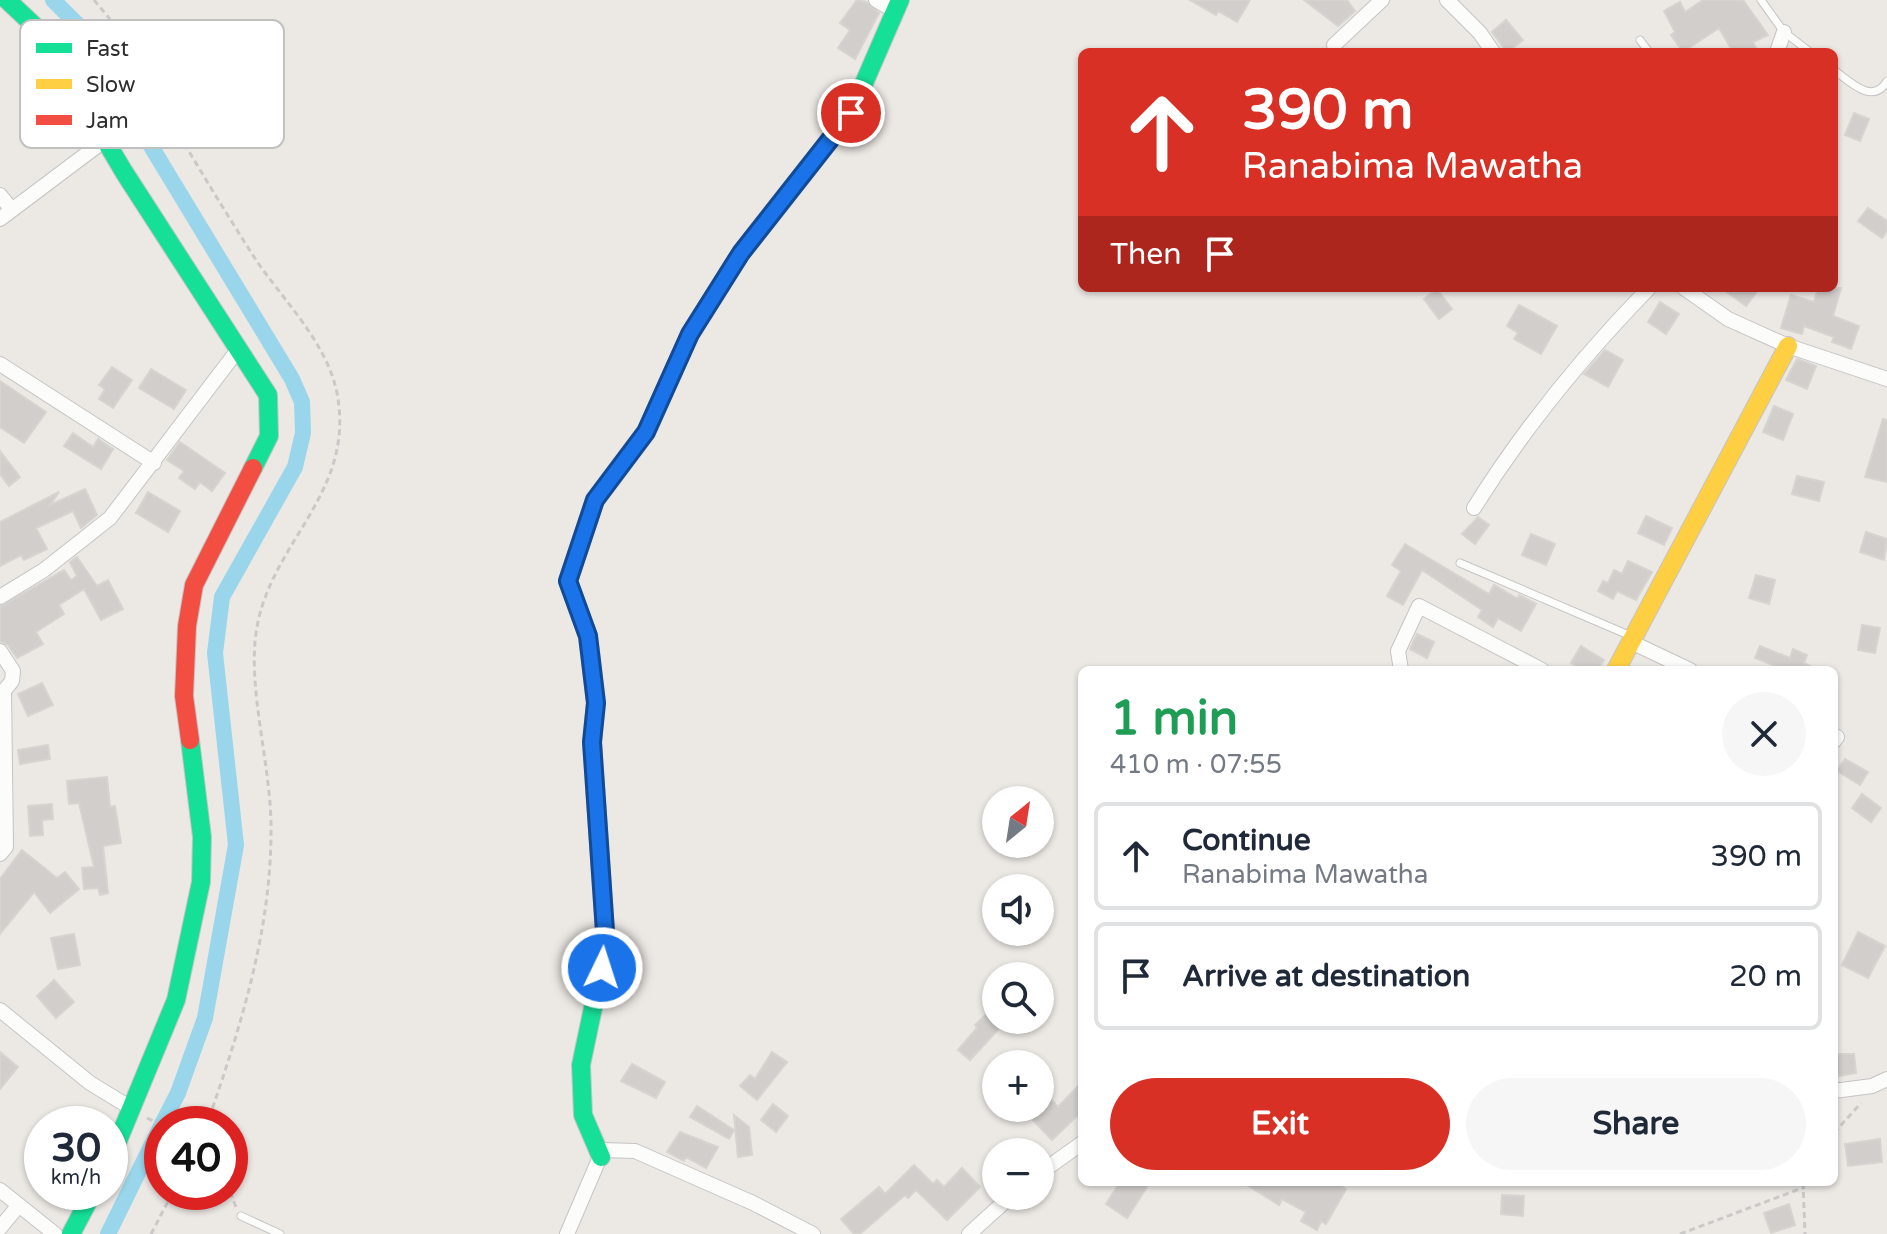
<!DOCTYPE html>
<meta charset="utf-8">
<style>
body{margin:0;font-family:"Varela Round",sans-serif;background:#f6f6f7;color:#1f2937;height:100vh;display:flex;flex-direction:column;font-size:30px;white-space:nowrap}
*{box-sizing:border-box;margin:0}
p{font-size:26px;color:#747a83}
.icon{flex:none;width:44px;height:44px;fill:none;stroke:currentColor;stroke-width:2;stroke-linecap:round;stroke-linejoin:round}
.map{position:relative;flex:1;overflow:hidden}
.sheet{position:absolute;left:1078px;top:666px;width:760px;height:520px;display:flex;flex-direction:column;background:#fff;border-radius:12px;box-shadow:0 2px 6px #0004}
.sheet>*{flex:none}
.top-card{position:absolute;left:1078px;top:48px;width:760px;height:244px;border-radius:12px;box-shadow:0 2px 6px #0004;background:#d93025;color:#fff;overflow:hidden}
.needle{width:52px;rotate:30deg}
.buttons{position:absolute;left:982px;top:786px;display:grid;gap:16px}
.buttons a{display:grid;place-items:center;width:72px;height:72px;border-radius:50%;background:#fff;box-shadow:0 2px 6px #0004;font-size:40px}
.speed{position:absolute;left:24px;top:1106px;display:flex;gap:16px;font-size:40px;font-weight:700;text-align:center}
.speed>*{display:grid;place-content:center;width:104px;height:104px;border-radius:50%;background:#fff;box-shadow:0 2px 6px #0004;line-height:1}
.speed small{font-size:20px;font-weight:400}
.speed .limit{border:12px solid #d22;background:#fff;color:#111}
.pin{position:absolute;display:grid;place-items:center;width:68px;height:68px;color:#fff;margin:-34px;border:4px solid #fff;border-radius:50%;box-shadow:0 2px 8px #0007}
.me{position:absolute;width:88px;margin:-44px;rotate:4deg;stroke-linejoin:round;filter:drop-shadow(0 0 6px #0008)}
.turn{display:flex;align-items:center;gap:28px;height:168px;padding:0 32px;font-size:36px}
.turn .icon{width:104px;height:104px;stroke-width:2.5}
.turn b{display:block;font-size:56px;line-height:68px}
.then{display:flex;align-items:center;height:76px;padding:0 32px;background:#0003;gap:16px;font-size:30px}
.round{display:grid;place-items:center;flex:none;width:84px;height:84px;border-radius:42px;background:#f6f6f7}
.summary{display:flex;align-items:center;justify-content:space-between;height:136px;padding:0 32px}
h1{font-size:48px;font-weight:700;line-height:60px;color:#1e9e55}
.button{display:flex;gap:16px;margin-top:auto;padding:16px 32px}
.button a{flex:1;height:92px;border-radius:48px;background:#d93025;color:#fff;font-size:32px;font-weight:700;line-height:92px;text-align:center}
.button a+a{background:#f6f6f7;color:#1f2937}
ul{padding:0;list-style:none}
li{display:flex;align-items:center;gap:24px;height:108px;margin:0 16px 12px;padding:0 16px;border:4px solid #e0e1e3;border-radius:12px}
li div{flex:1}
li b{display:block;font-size:30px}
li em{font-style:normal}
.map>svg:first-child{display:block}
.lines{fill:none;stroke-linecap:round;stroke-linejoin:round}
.canal{stroke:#99d6ec;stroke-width:16}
.building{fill:#d1cecb;stroke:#d7d4d0;stroke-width:2}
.lane-casing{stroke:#c5c4c5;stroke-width:9}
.street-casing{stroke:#c5c4c5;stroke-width:16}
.fast-casing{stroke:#c5c4c5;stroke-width:20}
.slow-casing{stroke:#c5c4c5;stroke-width:20}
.jam-casing{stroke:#c5c4c5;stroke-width:20}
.path{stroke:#c9c9c8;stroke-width:3;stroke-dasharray:6 4;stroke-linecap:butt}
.lane{stroke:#fcfcfb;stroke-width:7}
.street{stroke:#fcfcfb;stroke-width:14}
.fast{stroke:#16e098;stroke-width:18}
.slow{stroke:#ffcf43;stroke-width:18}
.jam{stroke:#f24e42;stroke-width:18}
.route-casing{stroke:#114b97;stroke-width:20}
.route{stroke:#1a73e8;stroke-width:14}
.key{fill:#fff;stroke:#c0c0c0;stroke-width:2}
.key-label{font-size:22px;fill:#2e2e2e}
</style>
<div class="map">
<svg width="1887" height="1234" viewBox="0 0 1887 1234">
<rect width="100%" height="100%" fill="#ece8e4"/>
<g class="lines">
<path class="canal" d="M53,0L77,24L292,379L302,402L303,433L295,467L222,597L215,653L236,845L205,1018L178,1093L162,1124
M108,1234L162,1124"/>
</g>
<path class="building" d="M857,0L866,2L879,13L855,59L838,48L850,30L840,23Z
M1190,0H1250L1237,22L1218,11L1216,15Z
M1304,0H1347L1355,11L1338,26Z
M1703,0H1743L1768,35L1753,42L1758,52H1733L1719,28L1683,52L1671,35L1675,32L1664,11L1680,2L1685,12Z
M1506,20L1523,40L1507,52L1492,32Z
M1854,113L1869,119L1860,141L1845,135Z
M1868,208L1887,221V231L1882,238L1858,221Z
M1721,288H1760L1746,306Z
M1818,288H1841L1833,316L1859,326L1851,349L1832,342L1834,337L1804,326L1802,334L1781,328L1791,295L1814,302Z
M1437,289L1452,309L1439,319L1424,299Z
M1660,302L1679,314L1666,334L1648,322Z
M1519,305L1557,326L1541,354L1514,339L1518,333L1507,326Z
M1605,350L1623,360L1608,387L1584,374Z
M1797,359L1816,366L1807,389L1786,380Z
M112,367L132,380L113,408L99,399L105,389L99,385Z
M151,369L186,390L174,409L139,388Z
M0,381L46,412L24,443L0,427Z
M1774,406L1793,414L1783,440L1763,432Z
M1883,419L1887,420V482L1865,477Z
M73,433L93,447L98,439L113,449L101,469L64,446Z
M180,442L225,473L212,491L200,482L195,489L179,478L184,471L167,460Z
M0,451L20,477L9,486L0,474Z
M1797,476L1824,482L1819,501L1792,494Z
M85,489L97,515L81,528L73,511L36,528L47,549L24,560L21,555L0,566V522L59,492L50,505Z
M148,492L180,511L168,532L136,513Z
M1646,516L1672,528L1664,545L1638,533Z
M1478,517L1489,525L1475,544L1462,534Z
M1866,532L1887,539L1884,560L1860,552Z
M1531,534L1555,544L1546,565L1522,555Z
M1405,544L1489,594L1494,585L1518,599L1519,595L1536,604L1521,631L1498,618L1493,627L1478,617L1482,610L1422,570L1403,605L1387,596L1401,571L1392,565Z
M77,557L97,586L108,580L123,609L101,620L84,589L59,605L64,614L36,632L43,644L17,658L8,645L0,641V607L64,570L71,580L77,576L70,562Z
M1628,561L1652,572L1636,600L1617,591L1613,599L1598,591L1603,581L1608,583L1614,570L1622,574Z
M1756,575L1775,580L1769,604L1749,598Z
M1862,625L1880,628L1875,653L1858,650Z
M1417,634L1434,642L1427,658L1410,649Z
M1581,646L1604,660L1597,670H1583L1571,663Z
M1760,646L1790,658L1793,649L1807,655L1804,663L1818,670H1785L1755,658Z
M42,683L53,705L28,716L18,694Z
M48,745L50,759L20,764L18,750Z
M1845,759L1868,772L1860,785L1837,771Z
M107,777L110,807L115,806L121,843L103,846L108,893L100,895L98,888L84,889L82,868L94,867L79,803L69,804L67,781Z
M1862,794L1881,808L1871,822L1852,808Z
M52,804L53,819L42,820L43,835L30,836L28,806Z
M22,850L57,878L65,872L79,889L50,913L34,892L0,934V879Z
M1858,932L1885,946L1868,978L1842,965Z
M74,934L80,965L58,969L51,938Z
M54,980L74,1002L56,1018L37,996Z
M996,1005V1020H1007L970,1060L958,1050L977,1028L975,1025Z
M0,1052L18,1067L0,1089Z
M772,1052L787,1062L757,1100L740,1086L750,1075L755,1079Z
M1834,1054H1854L1856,1073L1834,1077Z
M632,1064L665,1082L656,1098L621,1081Z
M1082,1082V1111L1052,1140L1029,1116L1049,1097L1058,1107Z
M773,1104L788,1116L776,1132L761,1120Z
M697,1106L734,1130L729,1139L690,1117Z
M734,1115L749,1127L752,1155L738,1157Z
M680,1132L718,1147L706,1168L686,1157L684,1161L667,1152Z
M1880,1139L1882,1162L1848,1166L1845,1144Z
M914,1165L933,1184L937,1180L944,1187L962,1168L980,1187L947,1220L916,1190L908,1198L905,1195L860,1234H854L841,1219L879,1187L885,1194Z
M1120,1182H1140L1147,1187L1127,1218L1106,1204Z
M1242,1182H1334L1346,1189L1326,1224L1321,1221L1317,1230L1301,1221L1306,1212L1282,1199L1279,1205Z
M1502,1195L1524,1196L1523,1216L1501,1214Z
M1789,1204L1795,1225L1771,1233L1764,1213Z"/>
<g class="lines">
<defs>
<path id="lane" d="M1761,0L1784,32L1810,52
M1640,40L1649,52
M1834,70C1849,81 1873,106 1887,81
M1460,563L1631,636
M241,1216L280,1234"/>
<path id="street" d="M876,0L886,6H897
M1447,0L1480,33L1493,52
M1334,45L1382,0
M1777,52L1784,32
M0,195L12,210
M0,219L105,140
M1684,288L1728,319L1788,346L1887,379
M0,364L154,463
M1474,508C1525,426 1582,357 1649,288
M0,597L44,570L110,518L237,351
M1631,642L1690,670
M0,651L13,671L12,681L4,691L6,847L0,854
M1401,670L1398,651L1419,606L1542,670
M1834,736L1837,737L1834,741
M0,1010L90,1083L131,1108
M1834,1091L1872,1086L1887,1079
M1040,1173L1082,1143
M0,1190L55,1234
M0,1228L19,1205
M567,1234L603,1150L635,1151L753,1203L813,1234
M969,1234L1011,1196"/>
<path id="fast" d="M7,0L41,32L124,172L268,395L269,436L253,468
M778,206L851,113L900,0
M601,1157L583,1115L581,1065L606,946L592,742L596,703L588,636L568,581L595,500L646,432
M110,1160L176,1000L201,882L202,837L190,740
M71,1234L93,1192"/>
<path id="slow" d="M646,432L690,334L741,253L778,206
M1616,670L1788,346"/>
<path id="jam" d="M190,740L184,696L187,626L194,585L253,468"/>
</defs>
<use href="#lane" class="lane-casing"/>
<use href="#street" class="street-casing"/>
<use href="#fast" class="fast-casing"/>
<use href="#slow" class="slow-casing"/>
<use href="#jam" class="jam-casing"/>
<path class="path" d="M94,0L109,18C158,98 205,181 256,260C284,301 327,343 337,393C356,492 272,541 257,627C246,687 272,767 271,831C271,932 240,1029 207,1124
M147,1118L162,1125
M1834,1133L1861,1103
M1803,1182L1805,1234
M230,1192L236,1207
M151,1234L173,1192
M1680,1234L1805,1187"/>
<use href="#lane" class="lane"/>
<use href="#street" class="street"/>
<use href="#fast" class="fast"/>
<use href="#slow" class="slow"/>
<use href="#jam" class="jam"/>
</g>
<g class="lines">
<defs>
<path id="route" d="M602,968L606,946L592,742L596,703L588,636L568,581L595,500L646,432L690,334L741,253L851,113"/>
</defs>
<use href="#route" class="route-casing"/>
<use href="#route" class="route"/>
</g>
<rect x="20" y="20" width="264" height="128" rx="12" class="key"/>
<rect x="36" y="43" width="36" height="10" fill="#16e098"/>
<rect x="36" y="79" width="36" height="10" fill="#ffcf43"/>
<rect x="36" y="115" width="36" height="10" fill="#f24e42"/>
<g class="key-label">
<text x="86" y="56">Fast</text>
<text x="86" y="92">Slow</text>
<text x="86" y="128">Jam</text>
</g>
</svg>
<div class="buttons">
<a><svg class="needle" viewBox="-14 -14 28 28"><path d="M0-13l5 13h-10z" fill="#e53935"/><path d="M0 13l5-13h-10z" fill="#747a83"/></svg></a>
<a><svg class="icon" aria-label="sound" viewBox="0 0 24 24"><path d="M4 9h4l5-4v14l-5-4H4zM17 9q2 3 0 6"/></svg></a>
<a><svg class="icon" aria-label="search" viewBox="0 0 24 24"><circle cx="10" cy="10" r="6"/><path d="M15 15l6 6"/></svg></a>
<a>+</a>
<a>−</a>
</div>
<div class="speed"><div>30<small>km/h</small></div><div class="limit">40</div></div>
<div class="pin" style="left:851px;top:113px;background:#d93025"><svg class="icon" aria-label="arrive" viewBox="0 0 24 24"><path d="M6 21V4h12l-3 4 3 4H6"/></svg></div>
<svg class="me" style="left:602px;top:968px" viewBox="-20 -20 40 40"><circle r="17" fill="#1a73e8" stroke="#fff" stroke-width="3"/><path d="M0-11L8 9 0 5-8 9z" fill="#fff"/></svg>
<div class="top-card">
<div class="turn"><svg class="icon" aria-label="ahead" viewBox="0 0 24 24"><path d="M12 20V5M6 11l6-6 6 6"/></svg><div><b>390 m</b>Ranabima Mawatha</div></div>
<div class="then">Then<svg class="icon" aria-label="arrive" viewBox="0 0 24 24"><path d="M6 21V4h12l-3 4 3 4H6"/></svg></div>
</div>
<section class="sheet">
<div class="summary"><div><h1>1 min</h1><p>410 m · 07:55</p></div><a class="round"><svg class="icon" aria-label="close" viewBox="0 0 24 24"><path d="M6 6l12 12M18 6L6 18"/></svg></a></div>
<ul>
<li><svg class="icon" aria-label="ahead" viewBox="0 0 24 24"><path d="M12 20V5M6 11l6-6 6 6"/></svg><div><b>Continue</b><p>Ranabima Mawatha</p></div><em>390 m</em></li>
<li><svg class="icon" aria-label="arrive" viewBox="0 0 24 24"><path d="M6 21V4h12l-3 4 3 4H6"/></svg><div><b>Arrive at destination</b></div><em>20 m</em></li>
</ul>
<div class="button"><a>Exit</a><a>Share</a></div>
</section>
</div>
